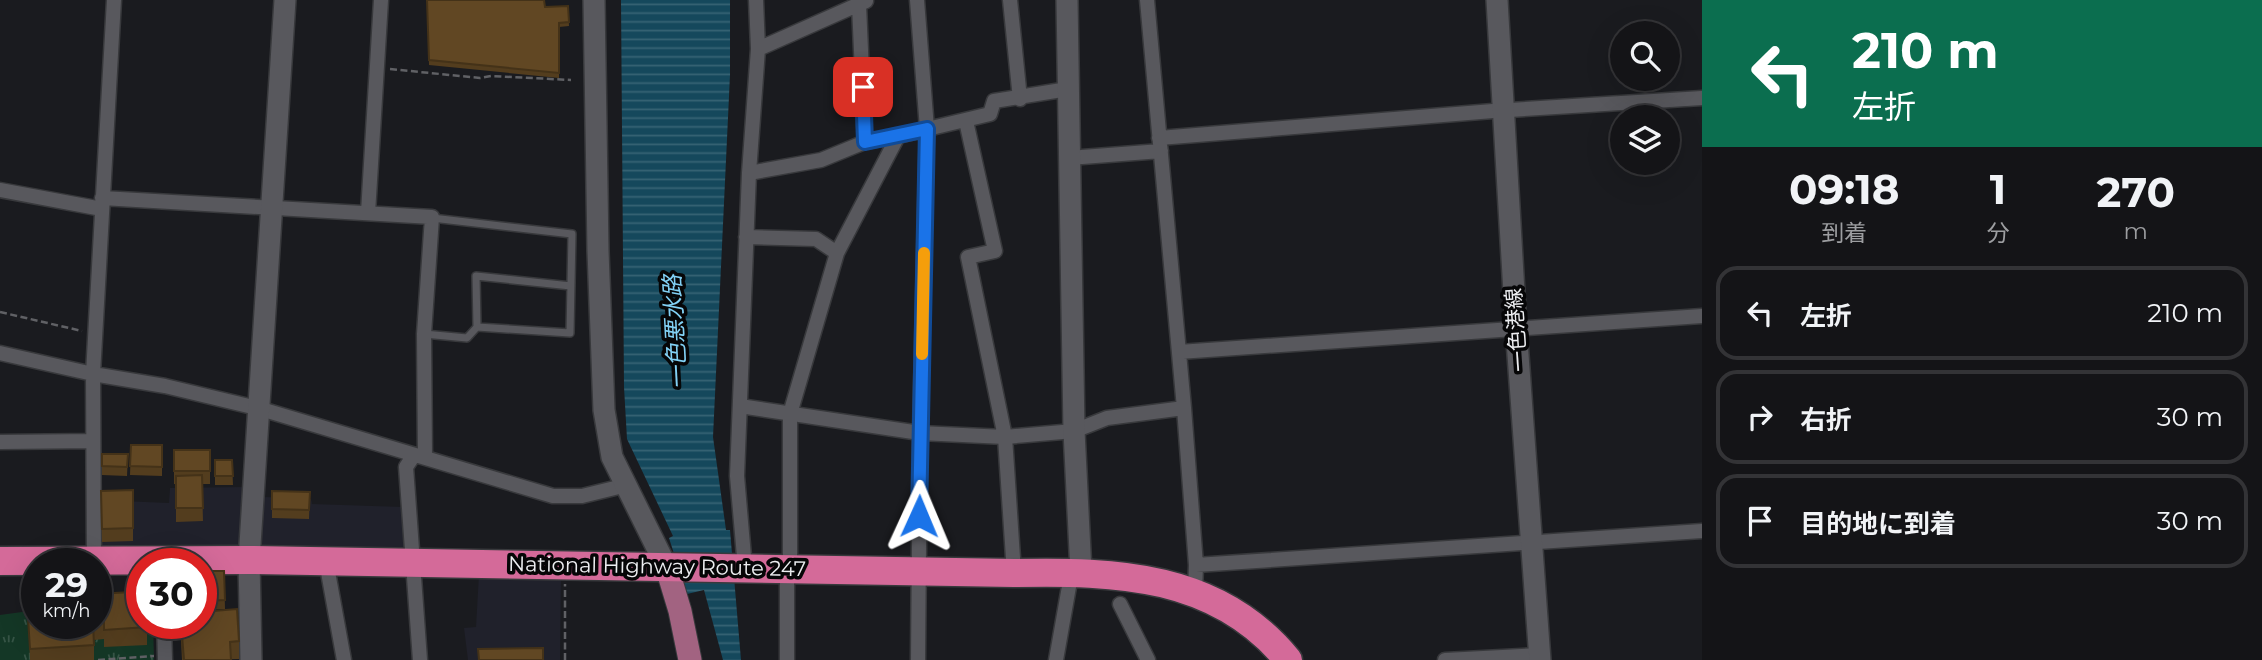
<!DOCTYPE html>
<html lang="ja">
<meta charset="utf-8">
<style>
body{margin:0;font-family:Montserrat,"Noto Sans JP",sans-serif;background:#1d1d20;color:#f1f3f6;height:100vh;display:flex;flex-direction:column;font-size:26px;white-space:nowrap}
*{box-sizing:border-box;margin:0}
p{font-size:23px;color:#9d9ea1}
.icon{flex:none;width:38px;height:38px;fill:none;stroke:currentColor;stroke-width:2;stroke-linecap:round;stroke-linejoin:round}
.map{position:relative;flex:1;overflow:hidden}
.side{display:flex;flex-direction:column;background:#141417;width:560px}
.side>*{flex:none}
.banner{background:#0b6e4f;color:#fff;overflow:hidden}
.fabs{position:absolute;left:1610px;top:21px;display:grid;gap:14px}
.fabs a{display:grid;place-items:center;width:70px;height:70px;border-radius:50%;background:#141417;box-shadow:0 7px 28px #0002,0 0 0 2px #333336;font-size:35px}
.speed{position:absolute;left:21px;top:548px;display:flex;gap:14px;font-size:35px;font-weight:700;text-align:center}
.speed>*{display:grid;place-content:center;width:91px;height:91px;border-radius:50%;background:#141417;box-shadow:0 7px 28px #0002,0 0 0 2px #333336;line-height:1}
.speed small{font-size:18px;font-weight:400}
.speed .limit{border:10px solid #d22;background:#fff;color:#111}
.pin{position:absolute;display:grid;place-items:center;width:60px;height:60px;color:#fff;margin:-30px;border-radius:14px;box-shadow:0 4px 10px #0006}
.me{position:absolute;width:77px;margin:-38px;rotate:1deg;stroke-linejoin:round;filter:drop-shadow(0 0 5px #0008)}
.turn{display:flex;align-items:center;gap:24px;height:147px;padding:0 35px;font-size:32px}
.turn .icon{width:91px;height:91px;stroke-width:2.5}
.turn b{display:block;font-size:49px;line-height:60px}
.eta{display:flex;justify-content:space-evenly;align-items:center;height:119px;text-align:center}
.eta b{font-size:42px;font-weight:700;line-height:49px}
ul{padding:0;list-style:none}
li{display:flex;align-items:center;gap:21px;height:94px;margin:0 14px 10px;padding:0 21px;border:4px solid #333336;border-radius:21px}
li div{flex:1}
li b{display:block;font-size:26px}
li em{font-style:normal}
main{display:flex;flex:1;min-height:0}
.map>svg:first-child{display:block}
.built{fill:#20212b}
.grass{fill:url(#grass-tufts)}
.water{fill:url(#water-rules)}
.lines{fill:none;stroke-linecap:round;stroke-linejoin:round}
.lane-casing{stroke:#38393c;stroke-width:10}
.street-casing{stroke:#38393c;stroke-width:17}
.secondary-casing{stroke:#38393c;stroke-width:24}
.primary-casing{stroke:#38393c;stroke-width:25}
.highway-casing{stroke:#38393c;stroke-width:31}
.path{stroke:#606165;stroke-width:2.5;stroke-dasharray:7 3.5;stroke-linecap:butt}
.lane{stroke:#58585d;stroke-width:7}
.street{stroke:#58585d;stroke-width:14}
.secondary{stroke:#58585d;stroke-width:21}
.primary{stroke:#a26381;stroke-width:23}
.highway{stroke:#d46a99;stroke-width:28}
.wall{fill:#533d1e}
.building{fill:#614723;stroke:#443218;stroke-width:2}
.route-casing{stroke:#114b97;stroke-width:18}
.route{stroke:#1a73e8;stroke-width:12}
.slow{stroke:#f59e0b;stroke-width:12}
.labels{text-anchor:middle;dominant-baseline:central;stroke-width:7;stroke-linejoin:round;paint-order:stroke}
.street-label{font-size:21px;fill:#ecedf0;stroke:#060607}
.water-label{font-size:23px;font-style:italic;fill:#82d1f5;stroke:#060607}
</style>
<main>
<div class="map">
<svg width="1702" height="660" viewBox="0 0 1702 660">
<defs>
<pattern id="grass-tufts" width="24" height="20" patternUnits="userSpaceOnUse" patternTransform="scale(1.75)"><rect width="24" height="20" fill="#143726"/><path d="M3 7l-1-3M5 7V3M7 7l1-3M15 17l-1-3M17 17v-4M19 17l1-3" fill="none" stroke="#365446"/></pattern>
<pattern id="water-rules" width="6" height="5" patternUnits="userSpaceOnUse" patternTransform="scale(1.75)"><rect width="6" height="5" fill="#15485c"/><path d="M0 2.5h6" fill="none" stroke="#376374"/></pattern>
</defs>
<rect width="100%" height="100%" fill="#1a1b1f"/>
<path class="built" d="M244,487L243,496L311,499L312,504L403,507L408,551L96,549L98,500L169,503L170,488Z
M479,574L561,577L560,660H468L464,628L476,627Z"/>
<path class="grass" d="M37,610V623H153L154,660H0V615Z"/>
<path class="water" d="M621,0H730V75L713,437L726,530H730L741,660H723L704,590L687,594L669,538L673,536L627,439L624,387Z"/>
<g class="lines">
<defs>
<path id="lane" d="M477,327L476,276L571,286
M424,334L467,338L477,327L570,333L572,234L432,218"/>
<path id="street" d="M917,0L927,129L920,433L918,660
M1010,0L1020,99
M1147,0L1184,408L1196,565L1195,592
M859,5L865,142
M758,49L866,1
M966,121L995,251L968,257L1005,437L1014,573
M1159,138L1493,111L1702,98
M1069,158L1161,151
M749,173L821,160L865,142L898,136
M0,190L102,209
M102,198L432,217L424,334L425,458
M368,213L381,0
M746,237L816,239L837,253
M1179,352L1702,316
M0,353L93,374L165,386L261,409L553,496H582L627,485
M740,406L920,433L1005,437L1074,431L1107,418L1184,408
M0,442L93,441
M414,455L406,467L420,660
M94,560L93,374L114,0
M326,561L344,660
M1196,565L1702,531
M745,568L737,476L749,173L758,49L756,0
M1120,604L1148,660
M164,623L165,660
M787,660V568L790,562V414L837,253L898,136L990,114L994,101L1068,89
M1056,660L1070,581L1080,573
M1445,660L1539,655"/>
<path id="secondary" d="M594,0L598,251L604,410L612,457L667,568
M1067,0L1074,431L1081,572
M1497,0L1516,327L1540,660
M251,660L249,560L285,0"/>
<path id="primary" d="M667,568L680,611L690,660"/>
<path id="highway" d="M0,561L249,560L1014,573C1116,571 1218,574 1288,660"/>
</defs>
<use href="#lane" class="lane-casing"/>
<use href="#street" class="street-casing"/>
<use href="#secondary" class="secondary-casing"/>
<use href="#primary" class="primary-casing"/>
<use href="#highway" class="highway-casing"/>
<path class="path" d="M390,69L480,78L491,76L571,80
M0,312L82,331
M98,660L154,656
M565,660V584"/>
<use href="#lane" class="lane"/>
<use href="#street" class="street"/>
<use href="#secondary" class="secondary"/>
<use href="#primary" class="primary"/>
<use href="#highway" class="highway"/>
</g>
<path class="wall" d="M427,0L545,7L568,6L569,26L559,27V78L429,65Z
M131,445H162V476L130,475Z
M174,450H210V484H202L203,521L176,522V484H174Z
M102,454H128L127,476L102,475Z
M215,460H232L233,485H215Z
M101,491L133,528V541L102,542Z
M272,491L310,492L309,519L272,518Z
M203,571H224L225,609L204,610Z
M96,594L132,597L147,627V645L104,647V639L94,640V660H30L28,618L37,623H96Z
M180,623H201L239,641V659L182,660Z"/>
<path class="building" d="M427,0H544L545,7L568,6L569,22L559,23V73L429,60Z
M131,445H162V467L130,466Z
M174,450H210V471H174Z
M102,454H128L127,467L102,466Z
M215,460H232L233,476H215Z
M202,475L203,508H176V476Z
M133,490V528L102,529L101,491Z
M272,491L310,492L309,510L272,509Z
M203,571H224L225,600L204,601Z
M132,592V597H142V623H147V627L104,630V621L96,622V594Z
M237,609L239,641L230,642L231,660H184L181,623H201V612Z
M28,618H37V623H93L94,645L30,649Z
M543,648V660H479L478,649Z"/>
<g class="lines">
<defs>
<path id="route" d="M863,87L865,142L927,129L919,516"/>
</defs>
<use href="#route" class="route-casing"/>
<use href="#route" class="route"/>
<path class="slow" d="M922,354L924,253"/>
</g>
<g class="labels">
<g class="street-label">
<text transform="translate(1516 330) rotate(-94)">一色港線</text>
<text transform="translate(657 566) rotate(1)">National Highway Route 247</text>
</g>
<g class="water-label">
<text transform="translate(675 332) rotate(-93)">一色悪水路</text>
</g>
</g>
</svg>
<div class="fabs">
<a><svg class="icon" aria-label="search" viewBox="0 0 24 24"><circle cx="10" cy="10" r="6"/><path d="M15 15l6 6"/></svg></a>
<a><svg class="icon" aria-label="layers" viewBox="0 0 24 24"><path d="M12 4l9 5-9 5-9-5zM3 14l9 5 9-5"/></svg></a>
</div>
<div class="speed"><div>29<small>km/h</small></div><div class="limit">30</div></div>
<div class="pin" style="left:863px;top:87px;background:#d93025"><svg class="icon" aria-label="arrive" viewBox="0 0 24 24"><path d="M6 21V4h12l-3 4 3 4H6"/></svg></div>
<svg class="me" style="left:919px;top:516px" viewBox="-20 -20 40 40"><path d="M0-17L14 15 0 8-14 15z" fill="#1a73e8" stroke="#fff" stroke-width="4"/></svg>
</div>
<section class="side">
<div class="banner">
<div class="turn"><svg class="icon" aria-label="left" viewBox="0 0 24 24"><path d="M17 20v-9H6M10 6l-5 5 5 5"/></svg><div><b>210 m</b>左折</div></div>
</div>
<div class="eta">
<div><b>09:18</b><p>到着</p></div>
<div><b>1</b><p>分</p></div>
<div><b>270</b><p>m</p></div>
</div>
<ul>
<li><svg class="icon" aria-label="left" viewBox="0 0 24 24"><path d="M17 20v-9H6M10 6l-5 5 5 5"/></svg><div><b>左折</b></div><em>210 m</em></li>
<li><svg class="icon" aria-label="right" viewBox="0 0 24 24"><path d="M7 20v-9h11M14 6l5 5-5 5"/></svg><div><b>右折</b></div><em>30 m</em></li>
<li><svg class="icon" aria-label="arrive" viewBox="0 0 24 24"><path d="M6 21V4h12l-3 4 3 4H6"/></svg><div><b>目的地に到着</b></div><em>30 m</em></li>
</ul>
</section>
</main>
